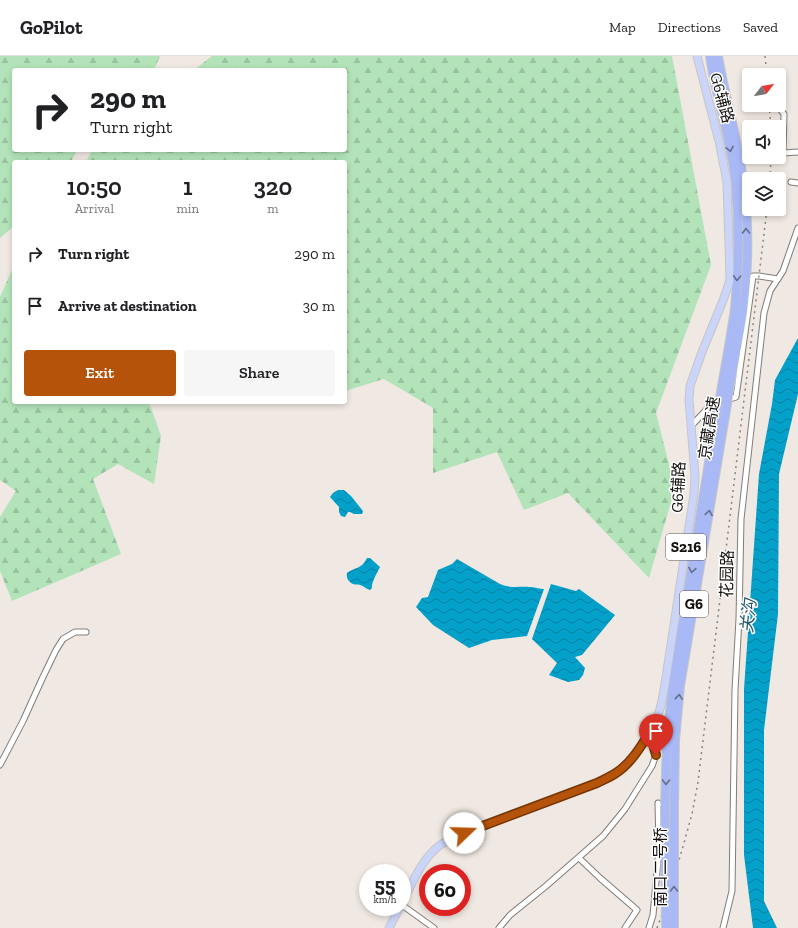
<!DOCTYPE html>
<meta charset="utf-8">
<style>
body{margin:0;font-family:"Zilla Slab","Noto Sans SC",serif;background:#f6f6f6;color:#202124;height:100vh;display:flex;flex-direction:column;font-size:15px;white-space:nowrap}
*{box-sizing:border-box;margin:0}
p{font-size:13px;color:#757577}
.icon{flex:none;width:22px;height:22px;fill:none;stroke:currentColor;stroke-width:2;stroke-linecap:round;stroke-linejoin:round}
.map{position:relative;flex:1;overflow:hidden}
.panel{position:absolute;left:12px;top:104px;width:335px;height:244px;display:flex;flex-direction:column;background:#fff;border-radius:4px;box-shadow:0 2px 6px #0003}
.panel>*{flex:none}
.guide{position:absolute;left:12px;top:12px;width:335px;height:84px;border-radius:4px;box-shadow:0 2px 6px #0003;background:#fff;color:#202124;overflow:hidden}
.needle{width:26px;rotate:59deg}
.tools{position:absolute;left:742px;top:12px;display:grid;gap:8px}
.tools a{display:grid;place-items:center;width:44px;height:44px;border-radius:4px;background:#fff;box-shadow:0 2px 6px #0003;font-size:20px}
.speed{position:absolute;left:359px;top:808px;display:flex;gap:8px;font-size:20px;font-weight:700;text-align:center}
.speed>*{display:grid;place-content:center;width:52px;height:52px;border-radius:50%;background:#fff;box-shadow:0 2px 6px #0003;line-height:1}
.speed small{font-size:10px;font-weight:400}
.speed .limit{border:6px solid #d22;background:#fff;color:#111}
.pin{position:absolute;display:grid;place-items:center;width:34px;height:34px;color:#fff;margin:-41px -17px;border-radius:50% 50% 50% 0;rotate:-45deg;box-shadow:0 0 4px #0007}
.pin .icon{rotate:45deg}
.me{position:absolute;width:44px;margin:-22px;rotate:69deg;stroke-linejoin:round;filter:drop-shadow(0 0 3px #0008)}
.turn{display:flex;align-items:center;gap:14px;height:84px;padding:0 12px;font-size:18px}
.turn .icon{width:52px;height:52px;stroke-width:2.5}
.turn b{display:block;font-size:28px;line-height:34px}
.eta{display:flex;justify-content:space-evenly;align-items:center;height:68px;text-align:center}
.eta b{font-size:24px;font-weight:600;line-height:28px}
.button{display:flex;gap:8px;margin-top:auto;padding:8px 12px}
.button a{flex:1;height:46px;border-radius:4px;background:#b45309;color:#fff;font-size:16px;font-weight:600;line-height:46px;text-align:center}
.button a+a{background:#f6f6f6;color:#202124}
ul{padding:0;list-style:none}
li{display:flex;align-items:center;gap:12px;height:52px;padding:0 12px}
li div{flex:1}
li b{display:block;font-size:15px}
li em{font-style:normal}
header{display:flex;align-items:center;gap:24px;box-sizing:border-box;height:56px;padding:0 20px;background:#fff;border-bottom:1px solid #e0e0e0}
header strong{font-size:19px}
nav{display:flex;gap:22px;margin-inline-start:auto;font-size:14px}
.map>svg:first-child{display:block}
.forest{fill:url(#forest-firs)}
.water{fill:url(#water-waves)}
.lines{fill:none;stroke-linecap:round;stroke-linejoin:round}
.minor-casing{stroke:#837c77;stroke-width:7}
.major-casing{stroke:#c6c6c5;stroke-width:9}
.highway-casing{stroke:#c6c6c5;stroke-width:10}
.minor{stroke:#fff;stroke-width:5}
.major{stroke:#cbd5fa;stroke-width:7}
.highway{stroke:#a8b9f6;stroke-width:8}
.rail{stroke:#88837e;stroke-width:1.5;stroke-dasharray:2 4;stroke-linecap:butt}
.highway-bridge-casing{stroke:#c6c6c5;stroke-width:10;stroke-linecap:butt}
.highway-bridge{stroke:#a8b9f6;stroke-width:8}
.oneway{stroke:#656d8e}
.route-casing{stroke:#753606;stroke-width:10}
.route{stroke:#b45309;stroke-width:7}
.labels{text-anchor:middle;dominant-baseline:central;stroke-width:3;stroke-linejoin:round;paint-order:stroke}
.shield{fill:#fff;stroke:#5a5856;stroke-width:1}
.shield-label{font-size:15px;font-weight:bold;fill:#13100e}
.street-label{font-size:16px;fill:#13100e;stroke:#fff}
.water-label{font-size:17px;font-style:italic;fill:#245769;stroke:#fff}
</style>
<header>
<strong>GoPilot</strong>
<nav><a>Map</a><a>Directions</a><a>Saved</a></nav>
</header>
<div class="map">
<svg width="798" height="872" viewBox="0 0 798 872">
<defs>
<pattern id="forest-firs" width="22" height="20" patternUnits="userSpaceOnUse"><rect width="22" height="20" fill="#b3e4b9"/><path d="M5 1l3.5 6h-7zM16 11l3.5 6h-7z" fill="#99c39e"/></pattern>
<pattern id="water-waves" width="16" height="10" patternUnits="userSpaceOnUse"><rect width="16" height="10" fill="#03a0ca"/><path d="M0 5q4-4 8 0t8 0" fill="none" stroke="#0481a2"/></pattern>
</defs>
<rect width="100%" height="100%" fill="#f0e8e2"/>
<path class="forest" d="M0,0H160L154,14H14V94H77L71,106H14V170L0,182Z
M212,0H672L711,209L656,357L675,432L649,522L568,437L524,454L497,396L433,417V352L384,323L345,335V106H86L91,96L94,94H345V14H194Z
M14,209V346H149L161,380L154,428L118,408L93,423L121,498L12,545L0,515V461L16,435L0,424V241Z"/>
<path class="water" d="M798,282V338L779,418L778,558L764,674V845L777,872H753L744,799V633L759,418L772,348L775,324Z
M338,434H344L351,440L363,455L362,458H354L350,456H348L345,461L341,460L339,456V451L330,441L333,437Z
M367,502H370L380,511C377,517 371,527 372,532L370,534C366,533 364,530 360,529C358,528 356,529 353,528C348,526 346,521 347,517C355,511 362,513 367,502Z
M457,503L500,528C512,533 519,530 530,531C535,531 539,533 544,533L527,580L492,584L469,592L433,569L416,551L422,542L428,541L438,514L452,508Z
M551,528L576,535L579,533L615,559L582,599L575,601L585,612L583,619L579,624L568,626L549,619L557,607L532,583Z"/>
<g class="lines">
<defs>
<path id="minor" d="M779,22L780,53L784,58L783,97L798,96
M791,126L798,127
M691,370L711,349L736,341L753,220H759L778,223
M0,709L23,665L42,623L56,594L63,583L75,576H86
M579,802L600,822L637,854L625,872
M402,849L434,872
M499,872L510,859L546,830L603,780L625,753L652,710L656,699L653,688L648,679
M649,872L653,859L659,793L658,747
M723,872L732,835L735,634L739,563L741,463L764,257L770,235L783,215L798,172"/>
<path id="major" d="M402,847C412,828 421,804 439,790C447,784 456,781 464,777L597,727C603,724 610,721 616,717C634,705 650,679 658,659C662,649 663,638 665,628L694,438L695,420L689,344L690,330L702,296L724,242L729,227L730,221L727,126L719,85L697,0
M389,872L400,851"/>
<path id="highway" d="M710,0C716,43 732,85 736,128C739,168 739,212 735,252C731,282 725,312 720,342
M718,0C725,42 738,83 743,125C749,165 748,214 743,255C739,283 733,311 728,339
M665,750L667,683L673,629L718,351
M674,750L675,684L680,630L727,348"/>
</defs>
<use href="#minor" class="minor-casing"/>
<use href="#major" class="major-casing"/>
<use href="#highway" class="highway-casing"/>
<use href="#minor" class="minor"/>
<use href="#major" class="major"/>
<use href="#highway" class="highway"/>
<path class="rail" d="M765,0L767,19
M769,49L771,71
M770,123L771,101
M657,872L667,845L684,787L692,758L698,726L767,153"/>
<defs>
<path id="highway-bridge" d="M727,348L728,339
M718,351L720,342
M665,750L666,872
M674,872V750"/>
</defs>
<use href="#highway-bridge" class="highway-bridge-casing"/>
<use href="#highway-bridge" class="highway-bridge"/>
</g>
<defs><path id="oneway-chevron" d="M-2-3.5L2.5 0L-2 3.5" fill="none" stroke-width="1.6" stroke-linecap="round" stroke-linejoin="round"/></defs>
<g class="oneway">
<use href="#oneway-chevron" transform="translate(730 93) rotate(78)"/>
<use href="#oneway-chevron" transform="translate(746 175) rotate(-91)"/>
<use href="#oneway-chevron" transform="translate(737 222) rotate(93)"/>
<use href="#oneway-chevron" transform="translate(709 457) rotate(-81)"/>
<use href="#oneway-chevron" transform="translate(692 514) rotate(99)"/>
<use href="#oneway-chevron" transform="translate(679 641) rotate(-84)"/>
<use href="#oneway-chevron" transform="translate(666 726) rotate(91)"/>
<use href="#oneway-chevron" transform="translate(674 833) rotate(-90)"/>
</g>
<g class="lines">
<defs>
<path id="route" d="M464,777L597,727C603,724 610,721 616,717C630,708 640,692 648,679L653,688L656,699"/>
</defs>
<use href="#route" class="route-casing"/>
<use href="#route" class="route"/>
</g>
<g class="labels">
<g class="shield">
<rect x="666" y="478" width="40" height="26" rx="3"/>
<rect x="680" y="535" width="28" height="26" rx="3"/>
</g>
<g class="shield-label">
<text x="686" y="491">S216</text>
<text x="694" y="548">G6</text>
</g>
<g class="street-label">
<text transform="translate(722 42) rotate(75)">G6辅路</text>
<text transform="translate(709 372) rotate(-81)">京藏高速</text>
<text transform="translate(678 431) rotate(-87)">G6辅路</text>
<text transform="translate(727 518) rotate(-89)">花园路</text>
<text transform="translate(660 811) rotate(-90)">南口二号桥</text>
</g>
<g class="water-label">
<text transform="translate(748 560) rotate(-84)">关沟</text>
</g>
</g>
</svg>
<div class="tools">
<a><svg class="needle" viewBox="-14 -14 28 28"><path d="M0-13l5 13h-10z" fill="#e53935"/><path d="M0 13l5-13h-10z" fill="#757577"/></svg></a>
<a><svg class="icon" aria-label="sound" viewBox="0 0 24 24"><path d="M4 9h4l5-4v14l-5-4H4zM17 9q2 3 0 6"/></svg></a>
<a><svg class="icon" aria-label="layers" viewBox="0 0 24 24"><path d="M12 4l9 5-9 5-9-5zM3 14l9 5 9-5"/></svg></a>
</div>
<div class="speed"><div>55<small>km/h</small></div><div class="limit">60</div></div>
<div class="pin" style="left:656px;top:699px;background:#d93025"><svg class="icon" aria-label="arrive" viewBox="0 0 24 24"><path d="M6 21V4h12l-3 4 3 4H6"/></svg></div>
<svg class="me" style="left:464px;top:777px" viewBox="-20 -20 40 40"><circle r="19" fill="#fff"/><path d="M0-13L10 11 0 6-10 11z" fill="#b45309"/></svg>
<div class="guide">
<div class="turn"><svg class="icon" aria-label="right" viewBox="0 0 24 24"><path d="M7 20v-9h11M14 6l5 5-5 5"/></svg><div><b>290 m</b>Turn right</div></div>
</div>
<section class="panel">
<div class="eta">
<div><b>10:50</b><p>Arrival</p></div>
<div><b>1</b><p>min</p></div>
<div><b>320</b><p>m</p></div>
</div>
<ul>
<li><svg class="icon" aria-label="right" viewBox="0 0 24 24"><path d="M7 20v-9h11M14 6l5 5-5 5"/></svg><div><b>Turn right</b></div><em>290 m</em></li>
<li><svg class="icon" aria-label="arrive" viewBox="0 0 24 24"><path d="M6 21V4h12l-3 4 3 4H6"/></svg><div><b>Arrive at destination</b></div><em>30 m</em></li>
</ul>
<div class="button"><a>Exit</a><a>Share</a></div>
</section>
</div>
